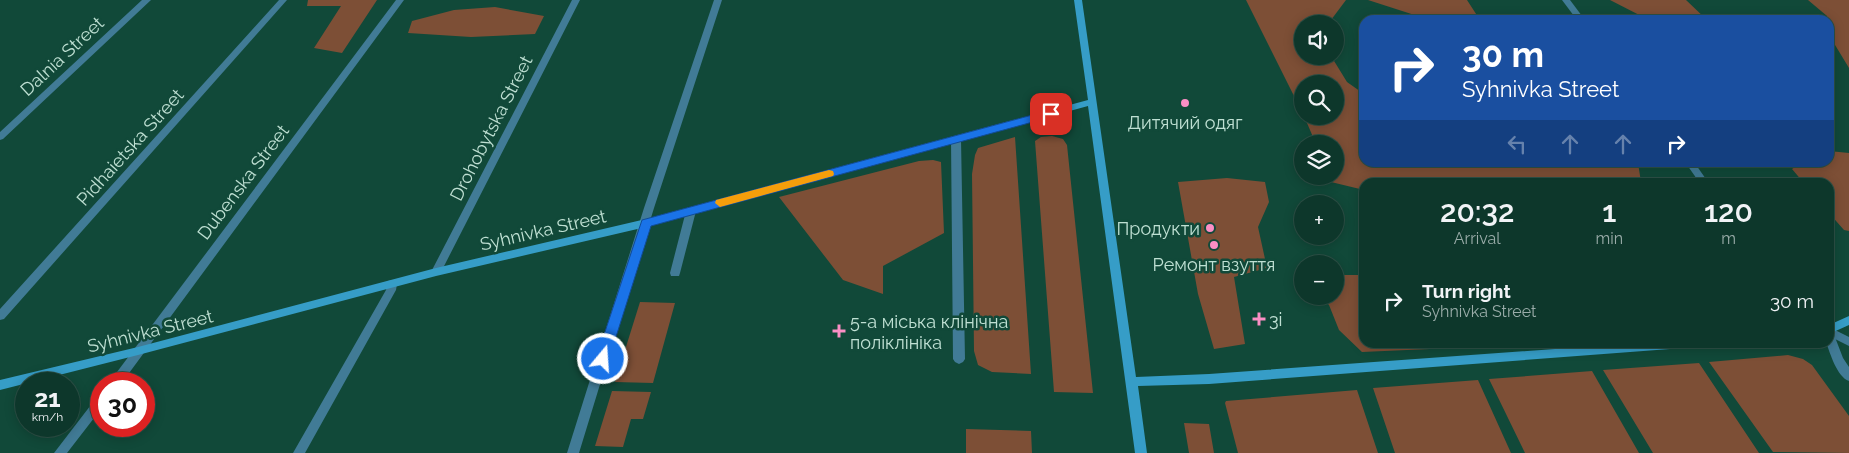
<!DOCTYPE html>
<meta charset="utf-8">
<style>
body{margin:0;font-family:Raleway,sans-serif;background:#1b4237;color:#f1f3f6;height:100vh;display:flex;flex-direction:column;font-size:19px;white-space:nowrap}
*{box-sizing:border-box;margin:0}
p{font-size:16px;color:#9aaca9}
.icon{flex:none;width:28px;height:28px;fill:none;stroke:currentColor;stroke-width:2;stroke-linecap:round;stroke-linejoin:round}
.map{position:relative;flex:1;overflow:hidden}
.side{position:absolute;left:1359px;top:178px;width:475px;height:170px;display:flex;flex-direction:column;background:#0d372b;border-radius:15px;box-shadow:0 2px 12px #0003,0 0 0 1px #2d5147}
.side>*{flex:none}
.banner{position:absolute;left:1359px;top:15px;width:475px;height:152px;border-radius:15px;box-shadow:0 2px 12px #0003,0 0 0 1px #2d5147;background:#1a4fa0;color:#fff;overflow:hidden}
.buttons{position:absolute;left:1294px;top:15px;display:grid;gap:10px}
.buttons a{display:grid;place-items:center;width:50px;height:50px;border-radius:50%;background:#0d372b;box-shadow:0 2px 12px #0003,0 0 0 1px #2d5147;font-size:25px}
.speed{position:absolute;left:15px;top:372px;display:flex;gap:10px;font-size:25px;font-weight:700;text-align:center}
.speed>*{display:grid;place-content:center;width:65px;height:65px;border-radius:50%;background:#0d372b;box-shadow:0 2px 12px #0003,0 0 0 1px #2d5147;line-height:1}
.speed small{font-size:12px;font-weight:400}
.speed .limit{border:8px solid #d22;background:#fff;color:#111}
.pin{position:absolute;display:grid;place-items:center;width:42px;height:42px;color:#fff;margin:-21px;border-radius:10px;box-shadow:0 2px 8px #0006}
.me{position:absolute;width:55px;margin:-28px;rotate:18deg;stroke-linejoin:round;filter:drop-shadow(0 0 4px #0008)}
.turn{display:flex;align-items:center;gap:18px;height:105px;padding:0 20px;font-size:22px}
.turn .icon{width:65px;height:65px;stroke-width:2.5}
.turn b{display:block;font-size:35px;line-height:42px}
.lanes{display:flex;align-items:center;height:48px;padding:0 20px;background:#0003;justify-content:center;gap:25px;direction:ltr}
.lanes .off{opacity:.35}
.eta{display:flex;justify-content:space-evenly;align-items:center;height:85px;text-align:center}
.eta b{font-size:30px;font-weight:600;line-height:35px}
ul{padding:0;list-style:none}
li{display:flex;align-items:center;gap:15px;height:75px;padding:0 20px}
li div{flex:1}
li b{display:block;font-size:19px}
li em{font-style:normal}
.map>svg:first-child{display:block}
.green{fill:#7d4f36}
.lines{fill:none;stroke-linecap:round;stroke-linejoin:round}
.lane{fill:#417b96;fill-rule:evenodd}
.street{fill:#417b96;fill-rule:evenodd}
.secondary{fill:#369dc7;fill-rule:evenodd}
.route{fill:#1a73e8;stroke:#114b97}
.slow{fill:#f59e0b}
.poi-dot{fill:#fb8fc5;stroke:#114939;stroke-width:2}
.labels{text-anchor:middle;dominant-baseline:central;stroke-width:5;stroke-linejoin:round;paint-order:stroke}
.street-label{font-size:18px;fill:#bfe0d3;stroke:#114939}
.poi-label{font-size:18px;fill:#bfe0d3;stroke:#114939}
</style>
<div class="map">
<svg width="1849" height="453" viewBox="0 0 1849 453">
<rect width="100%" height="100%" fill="#114939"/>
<path class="green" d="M308,0H377L342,53L314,48L341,6H307Z
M1246,0H1346L1328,24H1302V56H1331L1347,82L1364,94V162L1638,163L1641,182H1364V190L1331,182L1329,176H1335V144H1316L1304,116H1335V84H1302V112Z
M1368,0H1467L1480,20H1430Z
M1610,0H1686L1707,20H1649Z
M1808,0H1849V68L1829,35V20H1827V16Z
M495,7L544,16L535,34L471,37L408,33L412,21L454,10Z
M1052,136L1063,139L1067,145L1093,393L1054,392L1035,141L1041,137Z
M1015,137L1031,374L992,372L978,365L974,351L972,174L975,155L978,148Z
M1829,151L1849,153V231L1844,230L1829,213V182H1803L1792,169L1801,163L1829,162Z
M933,160L941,162L944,233L883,266V294L843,280L779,197L919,161Z
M1227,178L1265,182L1269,202L1258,227L1267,268L1234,277L1245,344L1214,349L1198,294L1178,182Z
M1335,275H1364V342L1568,343L1362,352L1339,330L1329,305L1320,296H1335Z
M640,302L675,303L653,383L615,382Z
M1788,355L1803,359L1812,365L1849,416V453L1773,452L1709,362Z
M1699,363L1759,453H1653L1603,370Z
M1592,371L1639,453H1525L1489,379Z
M1478,380L1511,453H1395L1373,388Z
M1357,390L1378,453H1238L1225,403L1226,401Z
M612,391L651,392L643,419H631L623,447L595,446Z
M1184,423L1209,424L1214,453H1189Z
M966,429L1031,431L1032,453H966Z"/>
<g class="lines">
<path class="lane" d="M1562,0H1570L1585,20H1577Z
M956,136L961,139L965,359L963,362L959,364L955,362L953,359L951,139Z
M1685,162H1694L1708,182H1699Z
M691,208L696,211L680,273L679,276H671L670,273L686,211Z
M1829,331L1833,332L1843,358L1849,367V381C1837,377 1830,353 1826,342H1829Z"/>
<path class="street" d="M142,0H151L3,139L0,140V132Z
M279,0H287L4,319L0,320V309Z
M396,0H404L121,384H108Z
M572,0H580L441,272L440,275H432L431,272Z
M714,0H722L654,208L579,453H567L644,208Z
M392,280L396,281L397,284L396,290L305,453H293L386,290L388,281Z
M1829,327L1849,337V346L1829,336Z
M101,395V409L67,453H54L97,397Z"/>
<path class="secondary" d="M1074,0H1082L1136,377L1209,374L1651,342H1724L1723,345L1209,384L1138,386L1147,453H1135L1088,106L646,227L436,276L138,355L0,390V380L138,347L436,268L646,219L1088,100Z
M1849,316V325L1829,334V325Z"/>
</g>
<path class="route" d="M1051,110L1055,111V116L651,226L609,359L607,363L603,364L598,363L596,359L642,220Z"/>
<path class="slow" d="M829,170L833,171L834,174L833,176L720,207L715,203L716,200Z"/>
<g class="poi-dot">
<circle cx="1185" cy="103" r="5"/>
<circle cx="1210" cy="228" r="5"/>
<circle cx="1214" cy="245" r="5"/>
<path d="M1256.5 311.5h5v5h5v5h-5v5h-5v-5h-5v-5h5z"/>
<path d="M836.5 323.5h5v5h5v5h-5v5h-5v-5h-5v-5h5z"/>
</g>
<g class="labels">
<g class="street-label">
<text transform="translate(62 56) rotate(-43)">Dalnia Street</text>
<text transform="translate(491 128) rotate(-63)">Drohobytska Street</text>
<text transform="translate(130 147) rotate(-48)">Pidhaietska Street</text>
<text transform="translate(243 182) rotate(-53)">Dubenska Street</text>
<text transform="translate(543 230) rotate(-13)">Syhnivka Street</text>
<text transform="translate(150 331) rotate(-14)">Syhnivka Street</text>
</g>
<g class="poi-label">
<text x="1185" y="122">Дитячий одяг</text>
<text x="1200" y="228" text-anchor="end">Продукти</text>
<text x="1214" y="264">Ремонт взуття</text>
<text x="1269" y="319" text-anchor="start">3i</text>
<text x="850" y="321" text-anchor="start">5-а міська клінічна<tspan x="850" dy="21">поліклініка</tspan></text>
</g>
</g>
</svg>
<div class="buttons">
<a><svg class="icon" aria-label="sound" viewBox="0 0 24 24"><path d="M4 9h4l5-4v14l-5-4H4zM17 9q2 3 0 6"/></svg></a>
<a><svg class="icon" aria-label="search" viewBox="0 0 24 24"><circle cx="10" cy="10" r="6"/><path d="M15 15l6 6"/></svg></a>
<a><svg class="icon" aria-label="layers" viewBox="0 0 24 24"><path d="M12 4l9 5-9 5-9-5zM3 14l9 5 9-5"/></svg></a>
<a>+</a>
<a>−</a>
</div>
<div class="speed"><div>21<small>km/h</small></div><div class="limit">30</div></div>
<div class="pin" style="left:1051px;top:114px;background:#d93025"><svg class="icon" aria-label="arrive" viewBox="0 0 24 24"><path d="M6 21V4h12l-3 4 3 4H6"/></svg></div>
<svg class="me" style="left:603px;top:359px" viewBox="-20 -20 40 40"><circle r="17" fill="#1a73e8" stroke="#fff" stroke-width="3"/><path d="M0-11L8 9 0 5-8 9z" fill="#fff"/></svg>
<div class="banner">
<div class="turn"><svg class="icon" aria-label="right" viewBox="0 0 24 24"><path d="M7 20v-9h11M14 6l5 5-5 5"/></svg><div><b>30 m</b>Syhnivka Street</div></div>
<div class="lanes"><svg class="icon off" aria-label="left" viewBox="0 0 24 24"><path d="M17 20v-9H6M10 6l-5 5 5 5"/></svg><svg class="icon off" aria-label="ahead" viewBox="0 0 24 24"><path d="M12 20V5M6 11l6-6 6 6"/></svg><svg class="icon off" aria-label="ahead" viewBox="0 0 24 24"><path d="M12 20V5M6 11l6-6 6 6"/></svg><svg class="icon" aria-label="right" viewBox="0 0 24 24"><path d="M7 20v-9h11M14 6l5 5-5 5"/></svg></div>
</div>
<section class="side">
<div class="eta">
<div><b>20:32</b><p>Arrival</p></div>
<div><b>1</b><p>min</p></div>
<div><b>120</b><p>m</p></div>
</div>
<ul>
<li><svg class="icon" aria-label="right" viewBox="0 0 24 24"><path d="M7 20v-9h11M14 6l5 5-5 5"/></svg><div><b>Turn right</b><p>Syhnivka Street</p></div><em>30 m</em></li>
</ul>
</section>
</div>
